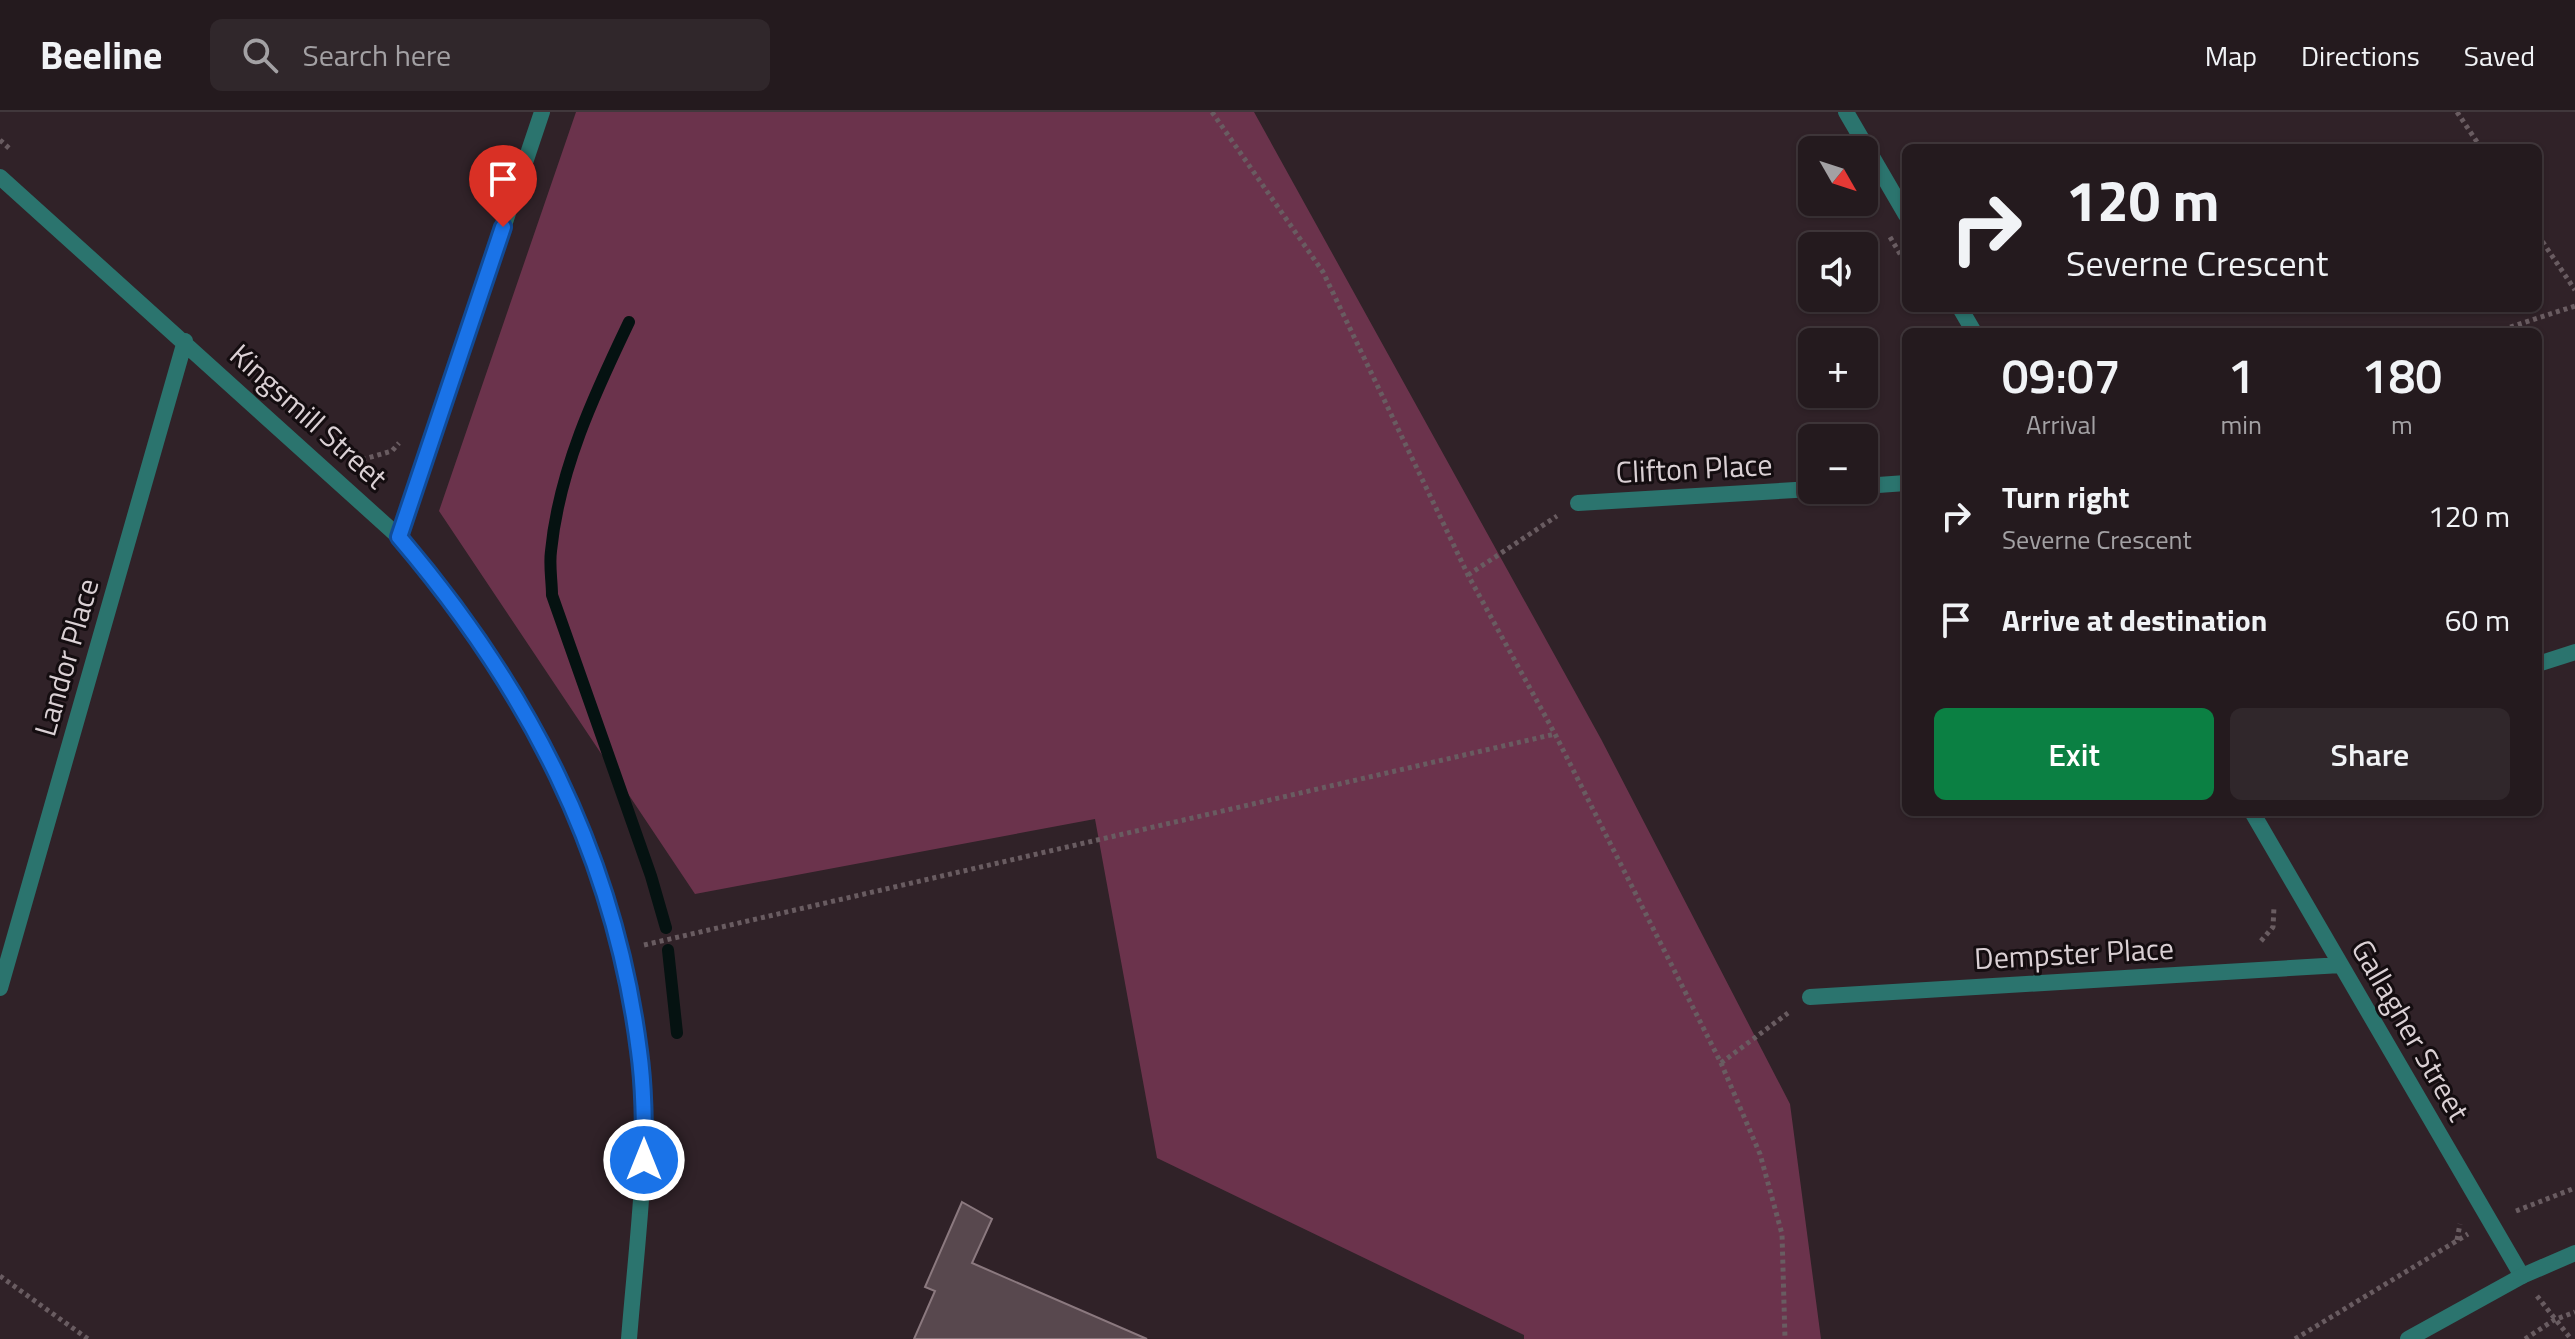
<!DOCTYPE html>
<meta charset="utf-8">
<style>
body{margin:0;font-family:"Titillium Web",sans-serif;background:#30272b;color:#f1f3f6;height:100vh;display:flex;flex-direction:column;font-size:30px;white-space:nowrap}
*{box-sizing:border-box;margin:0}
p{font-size:26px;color:#a3a1a4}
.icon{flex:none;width:44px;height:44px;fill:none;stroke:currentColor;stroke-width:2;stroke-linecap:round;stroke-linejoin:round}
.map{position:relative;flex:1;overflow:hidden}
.side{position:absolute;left:1902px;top:216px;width:640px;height:488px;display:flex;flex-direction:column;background:#241a1e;border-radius:12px;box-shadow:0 2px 6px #0004,0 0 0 2px #41383c}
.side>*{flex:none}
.banner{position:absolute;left:1902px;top:32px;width:640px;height:168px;border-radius:12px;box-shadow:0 2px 6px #0004,0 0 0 2px #41383c;background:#241a1e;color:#f1f3f6;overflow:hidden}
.needle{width:52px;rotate:129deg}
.buttons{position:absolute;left:1798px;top:24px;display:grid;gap:16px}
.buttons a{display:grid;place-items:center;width:80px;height:80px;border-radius:12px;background:#241a1e;box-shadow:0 2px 6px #0004,0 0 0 2px #41383c;font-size:40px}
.pin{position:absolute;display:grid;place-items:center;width:68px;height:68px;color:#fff;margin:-82px -34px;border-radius:50% 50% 50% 0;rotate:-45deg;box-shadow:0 0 8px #0007}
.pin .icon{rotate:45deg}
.me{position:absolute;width:88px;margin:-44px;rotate:0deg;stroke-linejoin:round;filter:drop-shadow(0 0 6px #0008)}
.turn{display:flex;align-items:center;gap:28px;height:168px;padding:0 32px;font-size:36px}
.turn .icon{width:104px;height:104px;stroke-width:2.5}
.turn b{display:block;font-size:56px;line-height:68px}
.eta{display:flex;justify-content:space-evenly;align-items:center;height:136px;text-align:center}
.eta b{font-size:48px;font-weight:600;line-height:56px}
.button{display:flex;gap:16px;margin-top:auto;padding:16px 32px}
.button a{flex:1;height:92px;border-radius:12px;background:#0b8043;color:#fff;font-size:32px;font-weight:600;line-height:92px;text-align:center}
.button a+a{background:#30272b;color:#f1f3f6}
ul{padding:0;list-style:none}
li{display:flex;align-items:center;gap:24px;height:104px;padding:0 32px}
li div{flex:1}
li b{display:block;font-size:30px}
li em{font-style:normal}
header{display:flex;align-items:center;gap:48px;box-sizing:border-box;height:112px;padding:0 40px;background:#241a1e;border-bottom:2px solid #41383c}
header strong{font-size:38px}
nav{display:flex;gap:44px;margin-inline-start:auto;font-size:28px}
.search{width:560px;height:72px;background:#30272b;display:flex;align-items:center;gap:20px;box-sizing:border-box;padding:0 28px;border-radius:12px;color:#a3a1a4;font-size:30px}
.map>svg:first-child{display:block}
.green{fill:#6b334c}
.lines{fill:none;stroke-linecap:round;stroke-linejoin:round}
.stream{stroke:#051211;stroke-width:12}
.building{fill:#58484e;stroke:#8b797f;stroke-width:2}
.path{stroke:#695c61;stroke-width:5;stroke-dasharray:4 4;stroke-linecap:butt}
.minor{stroke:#2b746e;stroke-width:16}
.tertiary{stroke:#2b746e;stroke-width:16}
.route-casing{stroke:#114b97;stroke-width:20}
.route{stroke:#1a73e8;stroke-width:14}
.labels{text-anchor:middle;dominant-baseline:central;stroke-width:6;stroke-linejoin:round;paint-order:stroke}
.street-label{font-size:30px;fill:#dad0d4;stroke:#140d10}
</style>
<header>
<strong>Beeline</strong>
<div class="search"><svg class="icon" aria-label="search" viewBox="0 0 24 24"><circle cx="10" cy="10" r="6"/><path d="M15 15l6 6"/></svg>Search here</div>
<nav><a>Map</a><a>Directions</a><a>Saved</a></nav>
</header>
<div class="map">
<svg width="2575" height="1227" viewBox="0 0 2575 1227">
<rect width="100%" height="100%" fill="#302228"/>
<path class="green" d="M576,0H1254L1601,627L1790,992L1821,1227H1524V1223L1157,1046L1095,707L695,782L439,399Z"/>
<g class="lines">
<path class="stream" d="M629,210C594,283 559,358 551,439C549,454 552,469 552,483L651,764L666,816
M668,838L677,921"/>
</g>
<path class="building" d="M962,1090L992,1107L972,1151L1147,1227H914L935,1179L925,1175Z"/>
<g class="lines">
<path class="path" d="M1212,0L1323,160L1468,463L1555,622L1721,951L1760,1042L1782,1122L1785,1227
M2457,0L2481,36
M0,28L11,38
M2538,123L2575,178
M1890,125L1906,152
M2495,220L2575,194
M355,347L357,349L392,339L399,331
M1468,463L1557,404
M2261,829L2273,815L2274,795
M644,833L1555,622
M1721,951L1788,901
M2516,1099L2575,1076
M2457,1128L2460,1112
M0,1164L88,1227
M2537,1184L2571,1227
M2295,1227L2468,1122
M2525,1227L2554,1208L2575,1200"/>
<path class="minor" d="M1846,0L1906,103
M0,65L399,425C516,563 599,710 631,890C637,925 643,961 644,998C645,1074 635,1151 629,1227
M1960,196L1974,220
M1864,374L1906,371
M1578,391L1812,377
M399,425L542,0
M2538,552L2575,540
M2252,700L2522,1164
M0,876L185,229
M1810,885L2341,853"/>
<path class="tertiary" d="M2408,1227L2522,1164L2575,1141"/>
</g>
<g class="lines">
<defs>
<path id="route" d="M503,115L399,425C527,575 614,741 639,939C644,975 644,1012 644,1048"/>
</defs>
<use href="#route" class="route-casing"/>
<use href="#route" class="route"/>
</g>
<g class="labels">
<g class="street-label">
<text transform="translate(309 304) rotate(42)">Kingsmill Street</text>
<text transform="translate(1694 356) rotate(-3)">Clifton Place</text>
<text transform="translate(66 545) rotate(-74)">Landor Place</text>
<text transform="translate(2074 841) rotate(-3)">Dempster Place</text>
<text transform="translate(2411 918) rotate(60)">Gallagher Street</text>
</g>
</g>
</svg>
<div class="buttons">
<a><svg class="needle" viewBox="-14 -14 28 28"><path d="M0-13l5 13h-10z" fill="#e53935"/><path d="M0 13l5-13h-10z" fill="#a3a1a4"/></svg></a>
<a><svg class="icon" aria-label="sound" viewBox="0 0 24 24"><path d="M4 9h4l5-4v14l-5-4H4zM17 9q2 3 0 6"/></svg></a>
<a>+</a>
<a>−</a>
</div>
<div class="pin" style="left:503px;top:115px;background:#d93025"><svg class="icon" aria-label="arrive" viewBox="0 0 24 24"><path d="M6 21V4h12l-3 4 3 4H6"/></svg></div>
<svg class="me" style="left:644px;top:1048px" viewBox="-20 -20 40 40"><circle r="17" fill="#1a73e8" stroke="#fff" stroke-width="3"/><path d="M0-11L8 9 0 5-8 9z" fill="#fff"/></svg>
<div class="banner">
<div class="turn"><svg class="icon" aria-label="right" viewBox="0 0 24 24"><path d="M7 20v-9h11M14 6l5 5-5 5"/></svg><div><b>120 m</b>Severne Crescent</div></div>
</div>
<section class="side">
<div class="eta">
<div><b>09:07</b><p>Arrival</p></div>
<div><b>1</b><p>min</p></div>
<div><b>180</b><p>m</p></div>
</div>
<ul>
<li><svg class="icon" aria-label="right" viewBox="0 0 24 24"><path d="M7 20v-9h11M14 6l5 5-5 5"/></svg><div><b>Turn right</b><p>Severne Crescent</p></div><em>120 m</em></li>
<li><svg class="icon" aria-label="arrive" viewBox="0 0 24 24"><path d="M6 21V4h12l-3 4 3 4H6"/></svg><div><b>Arrive at destination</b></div><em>60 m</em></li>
</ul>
<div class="button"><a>Exit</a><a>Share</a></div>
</section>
</div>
